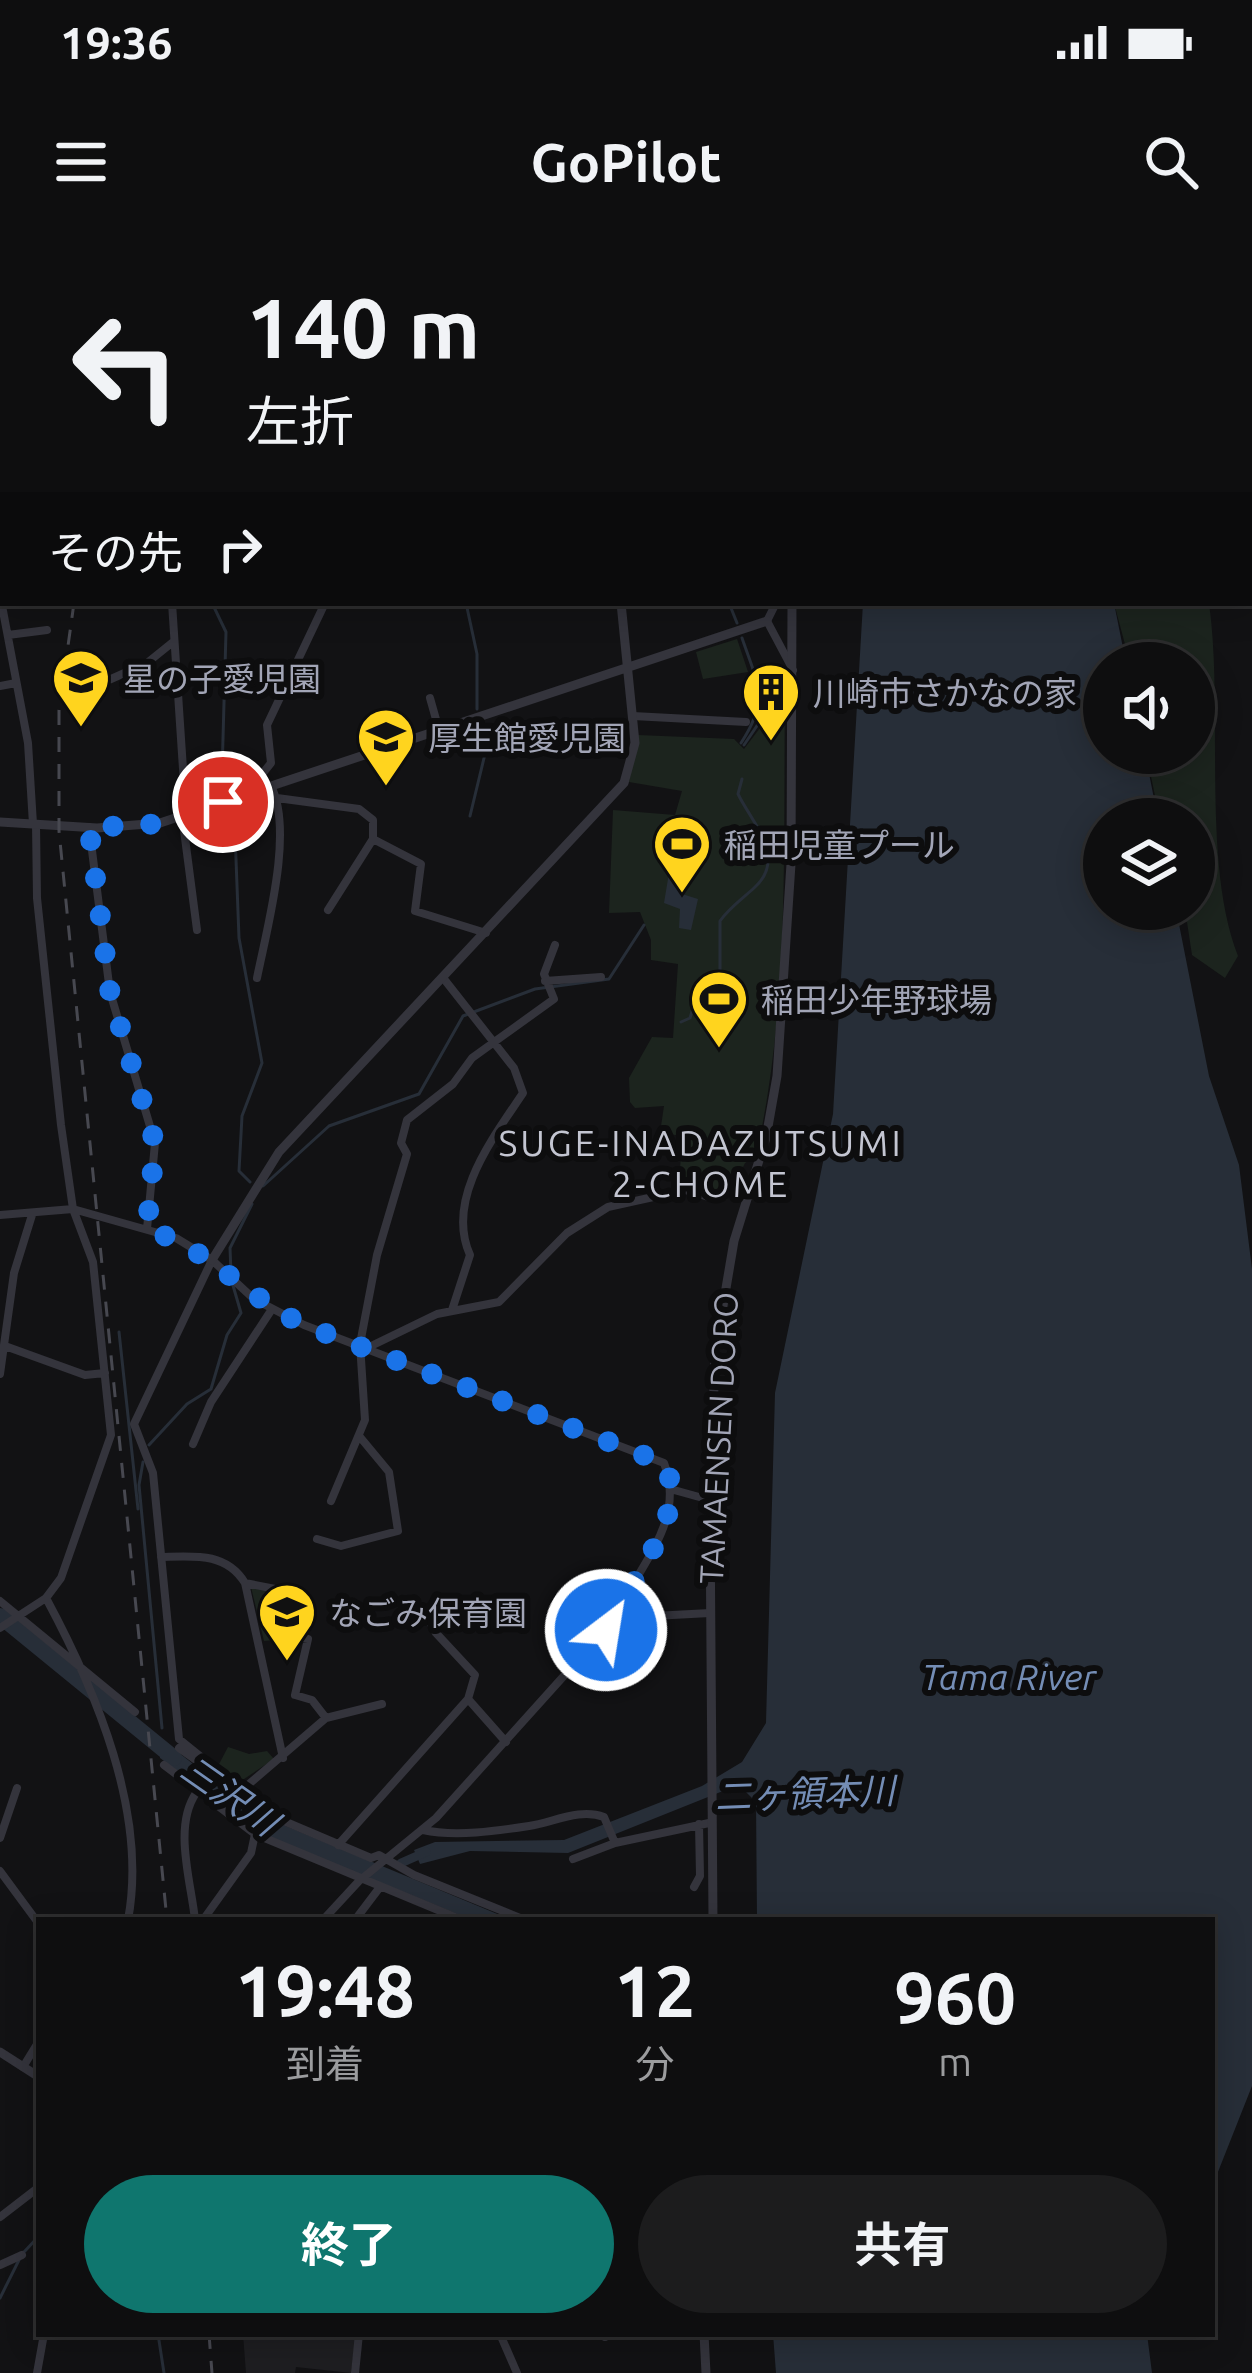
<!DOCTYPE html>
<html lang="ja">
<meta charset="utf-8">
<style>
body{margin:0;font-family:Ubuntu,"Noto Sans JP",sans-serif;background:#1c1c1d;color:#f1f3f6;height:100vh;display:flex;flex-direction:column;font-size:45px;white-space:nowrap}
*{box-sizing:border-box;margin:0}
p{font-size:39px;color:#9b9c9e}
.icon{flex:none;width:66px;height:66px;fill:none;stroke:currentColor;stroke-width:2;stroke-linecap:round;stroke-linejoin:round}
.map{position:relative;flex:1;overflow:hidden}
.sheet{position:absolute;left:36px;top:1677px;width:1179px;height:420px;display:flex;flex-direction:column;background:#0e0e0f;border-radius:0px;box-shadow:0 6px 30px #0003,0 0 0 3px #2e2e2f}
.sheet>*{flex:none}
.hud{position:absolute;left:0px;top:0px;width:1254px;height:366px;box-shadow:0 6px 30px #0003,0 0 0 3px #2e2e2f;background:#0e0e0f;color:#f1f3f6;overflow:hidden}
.controls{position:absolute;left:1083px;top:402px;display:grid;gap:24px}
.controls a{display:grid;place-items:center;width:132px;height:132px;border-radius:50%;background:#0e0e0f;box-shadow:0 6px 30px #0003,0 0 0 3px #2e2e2f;font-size:60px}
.pin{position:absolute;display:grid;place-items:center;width:102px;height:102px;color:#fff;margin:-51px;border:6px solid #fff;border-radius:50%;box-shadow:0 3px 12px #0007}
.me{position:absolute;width:132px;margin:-66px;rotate:31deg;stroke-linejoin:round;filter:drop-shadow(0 0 9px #0008)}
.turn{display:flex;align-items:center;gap:42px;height:252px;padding:0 48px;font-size:54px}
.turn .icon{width:156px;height:156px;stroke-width:2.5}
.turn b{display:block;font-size:84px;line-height:102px}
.then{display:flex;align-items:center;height:114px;padding:0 48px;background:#0003;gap:24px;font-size:45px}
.eta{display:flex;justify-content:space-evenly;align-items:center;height:204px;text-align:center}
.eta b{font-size:72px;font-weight:700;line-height:84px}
.action{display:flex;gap:24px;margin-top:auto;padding:24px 48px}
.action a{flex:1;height:138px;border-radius:72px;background:#0f766e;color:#fff;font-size:48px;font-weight:700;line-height:138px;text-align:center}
.action a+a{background:#1c1c1d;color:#f1f3f6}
.status{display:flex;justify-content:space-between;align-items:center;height:84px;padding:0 60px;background:#0e0e0f;direction:ltr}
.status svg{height:33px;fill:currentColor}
header{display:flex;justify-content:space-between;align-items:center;height:156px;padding:0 48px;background:#0e0e0f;font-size:54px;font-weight:700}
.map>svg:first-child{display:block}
.built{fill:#1e1e21}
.green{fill:#1c241e}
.water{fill:#272e38}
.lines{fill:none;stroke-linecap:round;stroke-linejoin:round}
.stream{stroke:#272e38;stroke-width:3}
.canal{stroke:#272e38;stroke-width:9}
.river{stroke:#272e38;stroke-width:16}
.minor{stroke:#34343c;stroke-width:8}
.tertiary{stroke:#34343c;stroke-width:9}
.rail{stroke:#474850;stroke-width:3;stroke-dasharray:15 12;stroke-linecap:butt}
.route{stroke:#1a73e8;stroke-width:21;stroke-dasharray:0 37.8}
.labels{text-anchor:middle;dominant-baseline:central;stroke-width:12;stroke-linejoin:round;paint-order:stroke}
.poi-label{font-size:33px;fill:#a2a5b6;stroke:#0d0d0e;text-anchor:start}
.street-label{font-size:33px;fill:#a2a5b6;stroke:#0d0d0e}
.neighbourhood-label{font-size:36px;letter-spacing:3px;fill:#c3c5d1;stroke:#0d0d0e}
.water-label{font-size:36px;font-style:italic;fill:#748db5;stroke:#0d0d0e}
</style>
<div class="status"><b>19:36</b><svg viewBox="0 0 49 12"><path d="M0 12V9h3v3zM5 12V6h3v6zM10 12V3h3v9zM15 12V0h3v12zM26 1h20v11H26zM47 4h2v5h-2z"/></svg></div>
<header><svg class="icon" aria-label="menu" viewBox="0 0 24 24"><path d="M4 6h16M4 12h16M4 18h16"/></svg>GoPilot<svg class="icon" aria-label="search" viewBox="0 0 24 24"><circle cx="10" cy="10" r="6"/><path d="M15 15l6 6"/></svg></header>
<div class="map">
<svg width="1252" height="2133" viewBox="0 0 1252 2133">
<rect width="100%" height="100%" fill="#121214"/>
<path class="built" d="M243,2094H356L351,2133L296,2127L295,2133H246Z"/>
<path class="green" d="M1114,363H1209C1224,469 1201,621 1238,716L1225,738L1192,715L1185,669H1194V579H1160L1146,513H1194V423H1130Z
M737,399L748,432L703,439L696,412Z
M785,455C783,609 790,765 756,916L745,923L727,960L678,949L683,896L660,893L664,866L635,868L630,862L629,838L652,797L673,798L678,724L651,720V700L640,672L609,673L613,570L675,575L682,551L629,542L638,495L734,499L744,509Z
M251,1347L283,1353L276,1400L264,1401Z
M228,1507L249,1514L267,1511L274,1519L238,1543L218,1526Z"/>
<path class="water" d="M844,0H1049L1050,3H845Z
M863,363H1114L1126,423H1104V513H1145L1158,579H1104V669H1176L1209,836L1239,925L1252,1029V1846L1212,1947V1680H757L756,1562L745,1551H723L568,1613L470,1611L420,1624L414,1610L435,1602L564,1600L702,1546L742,1522L766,1483L775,1153L833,874Z
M669,633L684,634L682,654L698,659L691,690L679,688L680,669L664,663Z
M160,1498L257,1574L512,1680H472L264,1595L160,1518Z
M773,2094H1147L1152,2133H776Z"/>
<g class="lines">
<path class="stream" d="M504,0L505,3
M445,3L446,0
M212,363L226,392L222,534L230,549
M466,363L477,414V469
M729,363L737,383
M741,503C770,459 758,445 742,398
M744,505L771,465L777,429
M234,567L239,698L262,823L242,876L239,931L250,942
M470,576L485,514L482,484
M681,782L690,778L697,755L720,731V681C729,668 742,659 754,648C788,618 752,583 738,554L742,539
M263,946L329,886L419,854L463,776L535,749L609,739L644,685
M231,1033L230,1008L252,964
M119,1092L138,1269
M149,1205L187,1164L211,1149L227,1095L241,1073L232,1042
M143,1222L139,1245L162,1488
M24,2012L39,1996
M0,2058L19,2020
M158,2094L164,2133"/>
<path class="canal" d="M401,1623L426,1612"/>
<path class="river" d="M0,1376L174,1518"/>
<path class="minor" d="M118,0L119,3
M223,0V3
M288,0L289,3
M0,124L3,125
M1251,158H1252
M1251,217H1252
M1251,300H1252
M0,355L28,503L33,584
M172,363L186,574
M776,363L767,381L793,430
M8,395L47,390
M111,439L147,423L173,402
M0,446L16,443
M430,458L439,490
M633,476L746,482
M260,549L259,538L271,523L267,485L325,363
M277,558L359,569L373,580V599L328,670
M182,575L197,690
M89,587L110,752L155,903L147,989
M373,599L421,624L415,671L486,693
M257,738C267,688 294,591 271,546
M444,739L514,828L523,853C493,898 445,959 470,1015L452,1070
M545,741L601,737
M0,975L73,969L176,998L212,1020L254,1059L304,1085L664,1223C687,1283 637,1325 616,1378
M212,1020L134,1184L153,1233L179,1499L242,1550L326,1478L382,1464
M5,1106L85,1135L105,1133
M369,1107L437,1074L499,1062L567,993L608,967L685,950L715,959
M0,1134L14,1033L32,975
M193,1204L211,1162L272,1069
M674,1250L710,1260
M331,1261L365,1180L360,1104L377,1015L407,914L401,903L407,880L453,844L472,818L554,759L544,734L555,705
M317,1299L341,1306L398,1291L389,1232L360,1197
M161,1317C194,1316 226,1312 245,1343L283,1518
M245,1343L301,1354L295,1397L308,1399L295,1455L312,1460L326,1478
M46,1358C96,1451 148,1573 128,1680
M0,1361L135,1472
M0,1388L46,1358L61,1338L111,1195L93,1022L73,969L61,885L37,658L36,584
M468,1459L506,1502
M179,1508L279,1579L371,1618L379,1615L414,1635L525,1680
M164,1525L255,1594L462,1680
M423,1590C455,1597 497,1591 529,1586C554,1582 580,1568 604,1577L615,1603
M0,1598L17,1548
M338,1605L468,1459L475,1435L436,1393L425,1373
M573,1619L615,1603L709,1583
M0,1631L39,1684
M694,1647L700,1636L699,1584
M195,1680C191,1641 173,1587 196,1553
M203,1680L251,1613L255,1594
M323,1680L359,1641L436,1578L616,1378L710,1373
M355,1680L380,1647
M23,1827L39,1801
M0,1977L39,1947
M0,2025L22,2015
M500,2094L517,2133
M605,2097V2094
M37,2133L44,2094
M355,2133L359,2094"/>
<path class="tertiary" d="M780,0V3
M1199,0V3
M609,3V0
M1251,116L1252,117
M1251,342L1252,349
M0,582L97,588L160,583L767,381
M212,1020L279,912L624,543L635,503L621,363
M713,1680L710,1278L715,1113L734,1001L766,898L777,836L791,624L792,363
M0,1812L39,1837
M704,2094L706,2133"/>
<path class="rail" d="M171,3L172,0
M1251,169L1252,168
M0,211L3,214
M74,363L59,470V591L167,1680
M209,2094L212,2133"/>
</g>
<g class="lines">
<path class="route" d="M223,562L148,585L89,587L110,752L155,903L147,989C213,1011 243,1055 304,1085L664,1223L674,1250L663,1292L606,1390"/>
</g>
<defs>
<symbol id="school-pin" viewBox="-11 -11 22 30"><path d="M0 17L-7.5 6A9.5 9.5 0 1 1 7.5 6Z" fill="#ffd41e" stroke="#0d0d0e"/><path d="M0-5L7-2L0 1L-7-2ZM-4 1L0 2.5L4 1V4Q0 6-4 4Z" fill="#111"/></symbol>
<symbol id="building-pin" viewBox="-11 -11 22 30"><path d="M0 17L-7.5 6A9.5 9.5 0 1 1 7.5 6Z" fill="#ffd41e" stroke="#0d0d0e"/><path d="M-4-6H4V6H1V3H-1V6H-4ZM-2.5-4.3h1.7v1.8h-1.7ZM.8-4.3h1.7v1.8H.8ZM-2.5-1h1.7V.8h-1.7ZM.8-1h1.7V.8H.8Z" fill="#111"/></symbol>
<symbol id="stadium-pin" viewBox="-11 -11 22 30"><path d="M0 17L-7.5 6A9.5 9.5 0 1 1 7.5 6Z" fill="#ffd41e" stroke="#0d0d0e"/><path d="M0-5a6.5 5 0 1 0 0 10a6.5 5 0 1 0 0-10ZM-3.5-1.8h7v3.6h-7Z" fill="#111"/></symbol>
</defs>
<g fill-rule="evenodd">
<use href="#school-pin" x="48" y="405" width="66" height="90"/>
<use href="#building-pin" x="738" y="419" width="66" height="90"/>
<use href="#school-pin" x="353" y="464" width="66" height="90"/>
<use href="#stadium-pin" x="649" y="571" width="66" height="90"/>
<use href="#stadium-pin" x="686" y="726" width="66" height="90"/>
<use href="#school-pin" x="254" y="1339" width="66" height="90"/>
</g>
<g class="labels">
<g class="poi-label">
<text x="123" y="438">星の子愛児園</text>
<text x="813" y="452">川崎市さかなの家</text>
<text x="428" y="497">厚生館愛児園</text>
<text x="724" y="604">稲田児童プール</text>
<text x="761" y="759">稲田少年野球場</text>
<text x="329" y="1372">なごみ保育園</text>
</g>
<g class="street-label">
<text transform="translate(718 1198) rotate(-87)">TAMAENSEN DORO</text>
</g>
<g class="neighbourhood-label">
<text x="701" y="902">SUGE-INADAZUTSUMI<tspan x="701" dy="41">2-CHOME</tspan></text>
</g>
<g class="water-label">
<text x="1009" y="1436">Tama River</text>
<text transform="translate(805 1553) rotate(-2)">二ヶ領本川</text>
<text transform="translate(230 1555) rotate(35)">三沢川</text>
</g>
</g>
</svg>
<div class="controls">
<a><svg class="icon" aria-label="sound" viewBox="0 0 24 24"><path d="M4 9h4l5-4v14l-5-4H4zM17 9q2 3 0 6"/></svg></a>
<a><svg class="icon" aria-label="layers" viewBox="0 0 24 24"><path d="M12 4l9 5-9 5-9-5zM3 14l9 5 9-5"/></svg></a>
</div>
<div class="pin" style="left:223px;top:562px;background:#d93025"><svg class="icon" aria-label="arrive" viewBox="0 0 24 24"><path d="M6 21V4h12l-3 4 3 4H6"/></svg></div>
<svg class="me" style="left:606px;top:1390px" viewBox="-20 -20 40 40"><circle r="17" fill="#1a73e8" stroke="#fff" stroke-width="3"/><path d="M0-11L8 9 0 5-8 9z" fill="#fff"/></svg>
<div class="hud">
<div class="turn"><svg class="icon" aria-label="left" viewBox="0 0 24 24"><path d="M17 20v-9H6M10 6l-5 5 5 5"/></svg><div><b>140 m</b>左折</div></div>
<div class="then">その先<svg class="icon" aria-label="right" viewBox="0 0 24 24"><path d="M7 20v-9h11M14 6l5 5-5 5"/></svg></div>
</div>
<section class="sheet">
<div class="eta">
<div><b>19:48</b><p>到着</p></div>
<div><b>12</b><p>分</p></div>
<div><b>960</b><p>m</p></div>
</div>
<div class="action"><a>終了</a><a>共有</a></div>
</section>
</div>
